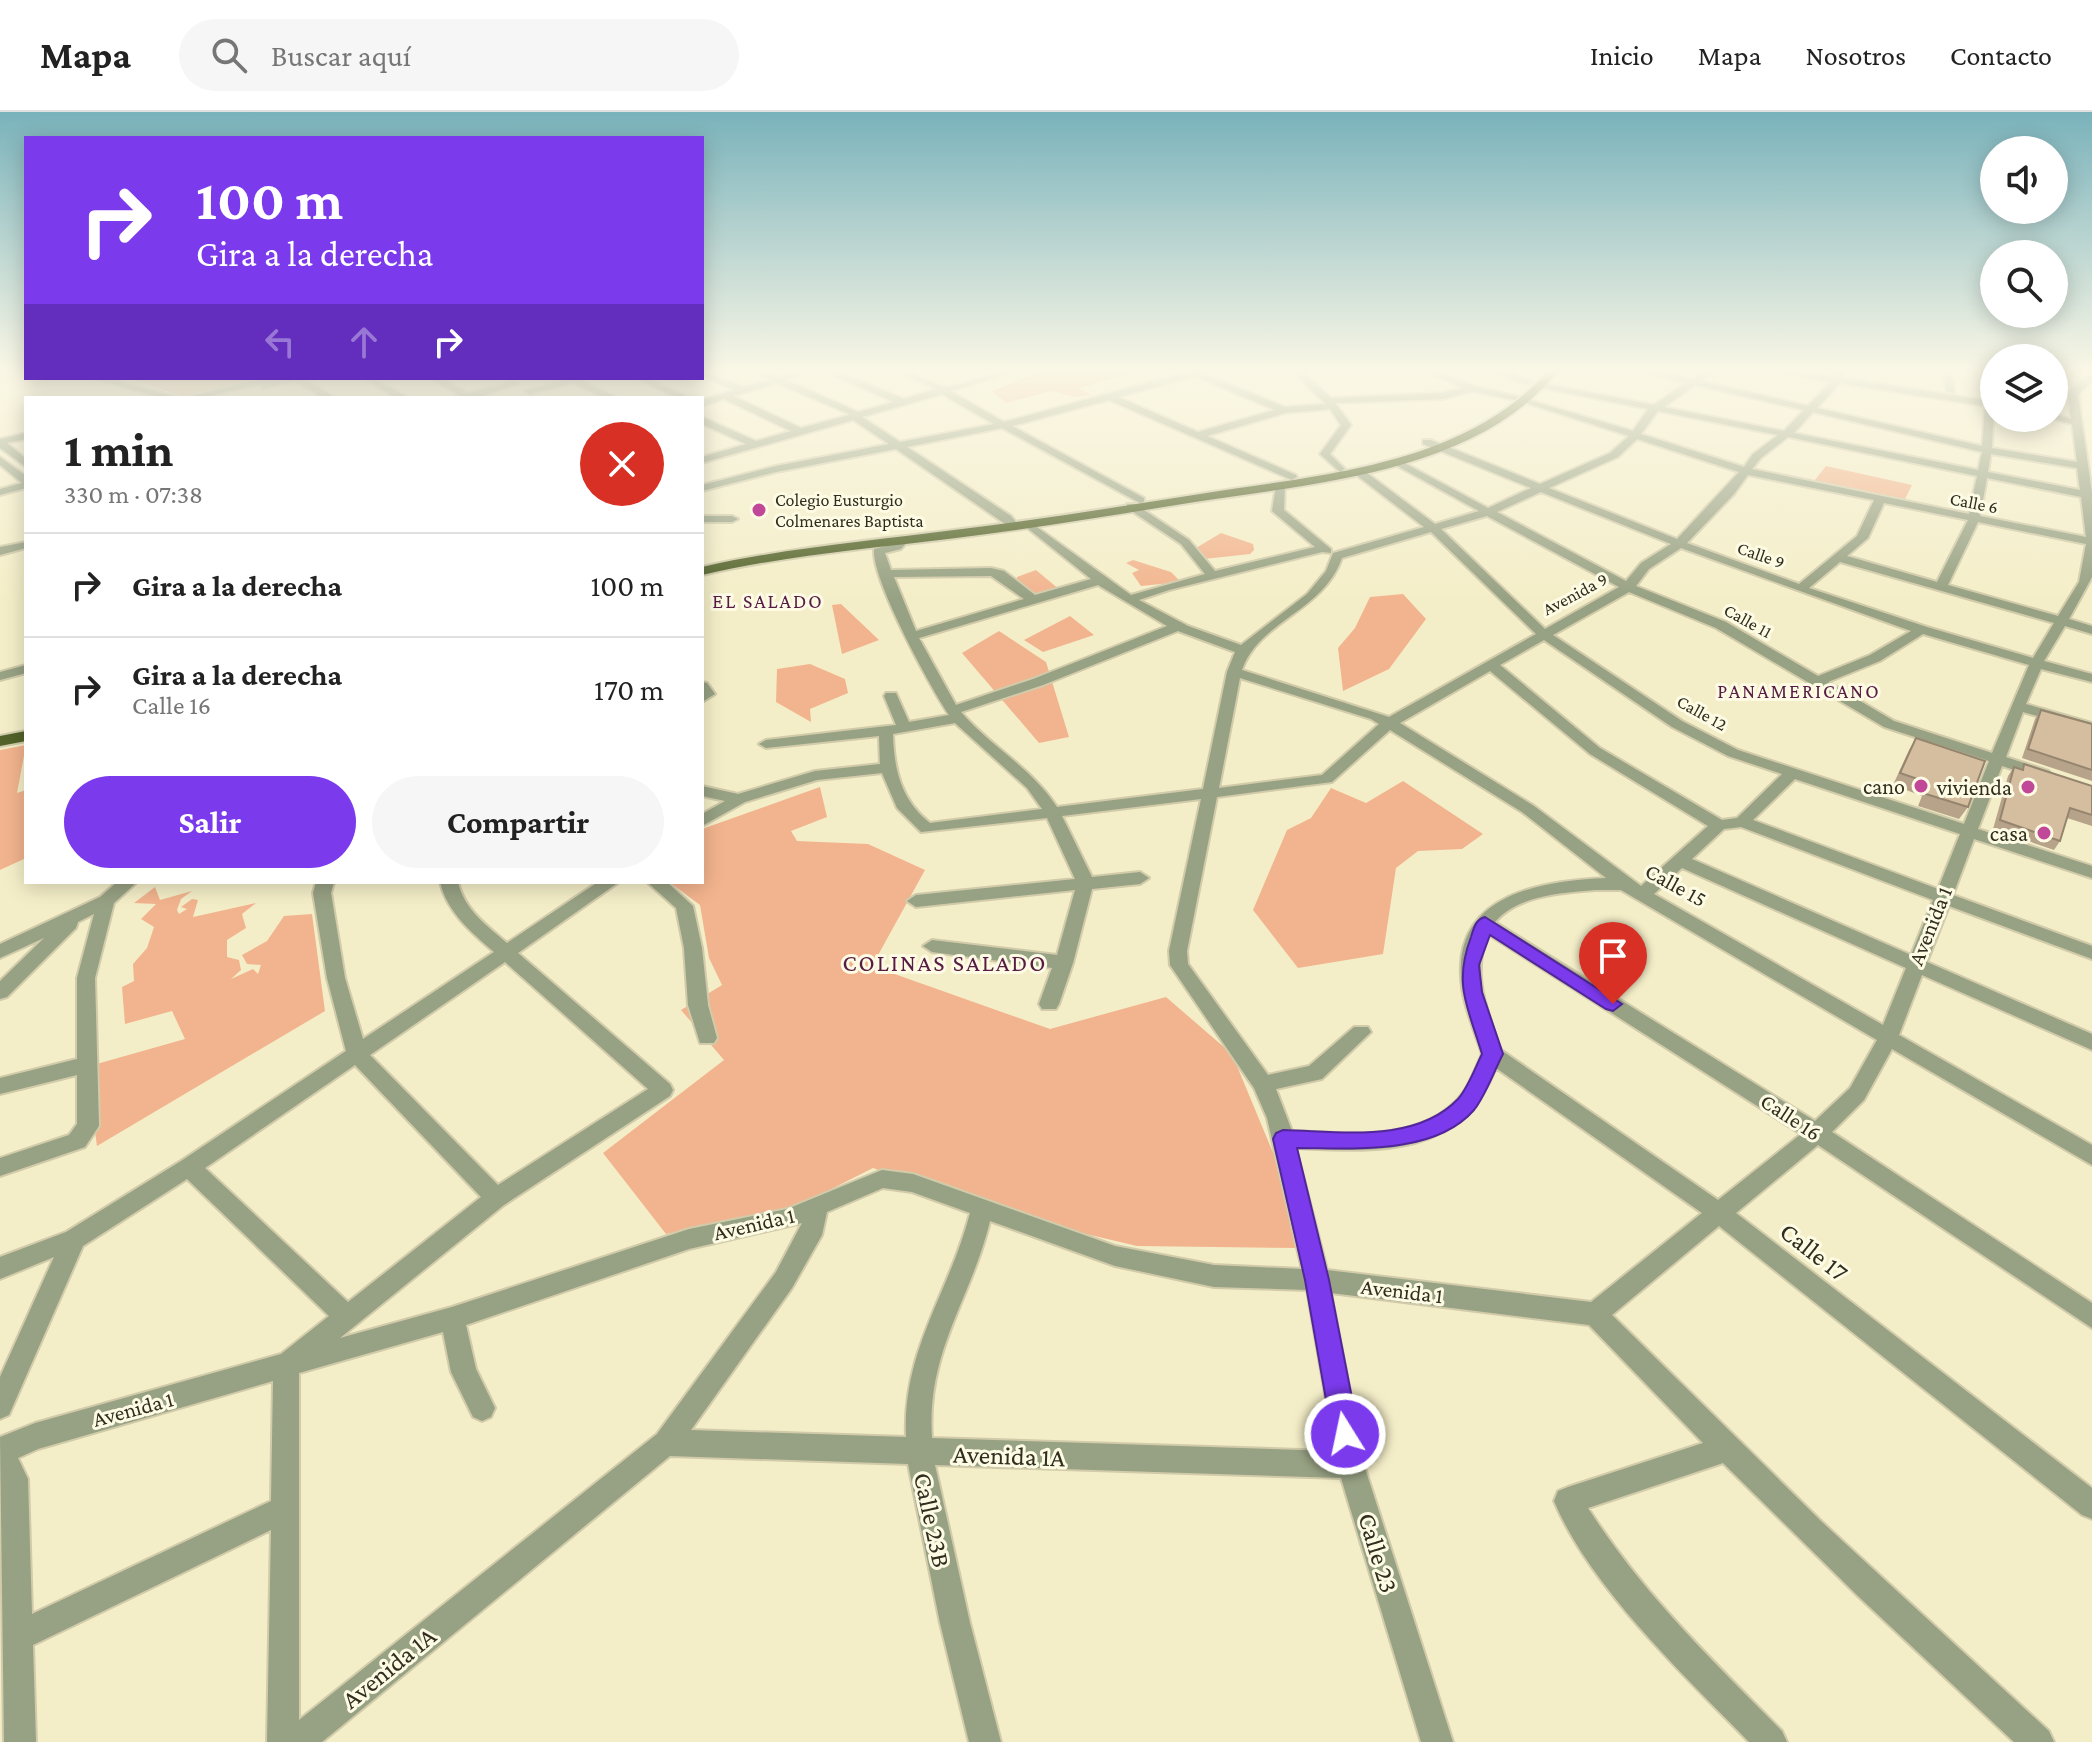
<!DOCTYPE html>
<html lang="es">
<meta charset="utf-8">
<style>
body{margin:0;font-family:"Crimson Pro",serif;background:#f6f6f6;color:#222;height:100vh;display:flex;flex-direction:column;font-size:30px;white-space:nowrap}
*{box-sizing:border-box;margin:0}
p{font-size:26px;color:#767676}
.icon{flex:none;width:44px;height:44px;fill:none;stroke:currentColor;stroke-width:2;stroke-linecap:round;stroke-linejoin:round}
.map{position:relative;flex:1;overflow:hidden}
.drawer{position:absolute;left:24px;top:284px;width:680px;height:488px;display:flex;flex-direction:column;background:#fff;border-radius:0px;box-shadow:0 4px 20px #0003}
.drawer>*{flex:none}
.banner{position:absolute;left:24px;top:24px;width:680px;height:244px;border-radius:0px;box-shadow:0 4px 20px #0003;background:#7c3aed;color:#fff;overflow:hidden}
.buttons{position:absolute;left:1980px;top:24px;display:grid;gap:16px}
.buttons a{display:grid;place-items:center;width:88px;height:88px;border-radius:50%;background:#fff;box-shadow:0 4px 20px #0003;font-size:40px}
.pin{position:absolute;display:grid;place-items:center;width:68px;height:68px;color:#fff;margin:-82px -34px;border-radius:50% 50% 50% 0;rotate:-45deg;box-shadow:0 0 8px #0007}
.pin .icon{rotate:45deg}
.me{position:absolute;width:88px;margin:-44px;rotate:350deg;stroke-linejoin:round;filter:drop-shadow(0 0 6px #0008)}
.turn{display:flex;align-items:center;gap:28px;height:168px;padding:0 40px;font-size:36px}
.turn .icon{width:104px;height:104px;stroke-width:2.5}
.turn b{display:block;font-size:56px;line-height:68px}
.lanes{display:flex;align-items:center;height:76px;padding:0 40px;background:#0003;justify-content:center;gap:40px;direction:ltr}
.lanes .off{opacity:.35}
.round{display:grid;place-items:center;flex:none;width:84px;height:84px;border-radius:42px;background:#f6f6f6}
.summary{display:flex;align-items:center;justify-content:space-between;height:136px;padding:0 40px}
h1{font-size:48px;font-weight:700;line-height:60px}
.primary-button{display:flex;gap:16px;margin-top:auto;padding:16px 40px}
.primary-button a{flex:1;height:92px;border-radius:48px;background:#7c3aed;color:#fff;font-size:32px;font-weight:700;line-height:92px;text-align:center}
.primary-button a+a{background:#f6f6f6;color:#222}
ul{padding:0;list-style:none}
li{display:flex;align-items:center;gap:24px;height:104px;padding:0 40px;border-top:2px solid #e0e0e0}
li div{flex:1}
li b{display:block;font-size:30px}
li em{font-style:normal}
header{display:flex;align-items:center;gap:48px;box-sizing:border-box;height:112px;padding:0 40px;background:#fff;border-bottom:2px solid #e0e0e0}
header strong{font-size:38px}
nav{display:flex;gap:44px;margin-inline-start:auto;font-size:28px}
.search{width:560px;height:72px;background:#f6f6f6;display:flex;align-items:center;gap:20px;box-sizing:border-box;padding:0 28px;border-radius:44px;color:#767676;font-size:30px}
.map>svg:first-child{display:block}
.green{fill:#f2b48e}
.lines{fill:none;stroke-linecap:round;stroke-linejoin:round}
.street-casing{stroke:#d1cbaa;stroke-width:4}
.secondary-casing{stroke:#d1cbaa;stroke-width:4}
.primary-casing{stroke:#d1cbaa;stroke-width:4}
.street{fill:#97a183;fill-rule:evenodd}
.secondary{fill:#6e7c4f;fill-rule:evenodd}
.primary{fill:#526229;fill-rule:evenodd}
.wall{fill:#b7a389}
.building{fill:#d5be9f;stroke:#95856f;stroke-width:2}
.route{fill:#7c3aed;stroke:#51269a;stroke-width:2}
.poi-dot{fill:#c14799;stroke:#fefbe4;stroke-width:3}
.labels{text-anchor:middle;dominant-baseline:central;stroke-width:6;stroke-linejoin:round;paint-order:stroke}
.far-poi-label{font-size:18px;fill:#302e1f;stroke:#fefbe4;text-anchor:start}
.far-street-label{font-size:18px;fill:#302e1f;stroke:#fefbe4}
.far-neighbourhood-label{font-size:20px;letter-spacing:2px;fill:#571c44;stroke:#fefbe4}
.poi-label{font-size:22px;fill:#302e1f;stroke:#fefbe4;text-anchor:end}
.street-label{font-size:22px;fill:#302e1f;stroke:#fefbe4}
.neighbourhood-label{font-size:24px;letter-spacing:2px;fill:#571c44;stroke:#fefbe4}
.near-street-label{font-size:26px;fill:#302e1f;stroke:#fefbe4}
</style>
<header>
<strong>Mapa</strong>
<div class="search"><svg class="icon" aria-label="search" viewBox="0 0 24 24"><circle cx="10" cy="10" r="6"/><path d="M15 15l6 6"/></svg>Buscar aquí</div>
<nav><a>Inicio</a><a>Mapa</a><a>Nosotros</a><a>Contacto</a></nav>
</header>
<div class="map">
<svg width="2092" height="1630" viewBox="0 0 2092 1630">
<rect width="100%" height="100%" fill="#f4eec8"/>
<path class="green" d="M1042,259H1133L1135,260L1079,276L1091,283L1076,285L1051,279L1006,291L992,279Z
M129,266H260L182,284Z
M1826,354L1912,373L1904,389L1814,369Z
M1221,421L1253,432L1254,438L1250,442L1204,447L1196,436Z
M1133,448L1171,460L1181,470L1141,474L1132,461L1139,458L1126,451Z
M1036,458L1060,478L1032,485L1017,473V465Z
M1403,482L1426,507L1389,557L1343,579L1338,536L1355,516L1370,485Z
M841,492L879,528L842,542L832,493Z
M1070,504L1094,523L1043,540L1024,528Z
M999,519L1046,550L1069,625L1039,631L962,541Z
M810,552L845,567L848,581L810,597L811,610L776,590L777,557Z
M26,633L17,681L26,678V746L0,758V638Z
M1403,669L1483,722L1462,737L1418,739L1396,756L1383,842L1298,856L1253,798L1287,718L1311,706L1331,676L1366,691Z
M820,675L827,705L791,719L797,729L868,732L925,758L872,854L1050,917L1166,885L1232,942L1279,1055L1299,1136L1137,1134L1005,1103L873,1056L794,1096L666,1122L603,1041L724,948L681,898L722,873L709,846L700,793L669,770H702V717Z
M155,775L160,788L192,779L181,787L177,798L179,802L187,797L181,795L192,787L198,788L193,805L256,791L242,802L246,816L227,828V845L239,848L241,858L231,867L253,857L258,862L261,853L247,852L242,843L267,829L284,804L312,802L325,899L97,1034L86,955L185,927L172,899L125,912L122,875L134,869L133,852L147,836L154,815L141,807L156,792L134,791Z"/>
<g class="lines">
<defs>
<path id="street" d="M702,259L743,275L770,268L753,259C762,259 770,264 778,265C789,265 800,259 811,259L786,268L858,300L894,290L824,259H836L904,287L937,277L897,259C915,259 929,273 946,275C959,276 994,259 1015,259L950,279L1004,310L1192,259H1209L1204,262L1285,295L1326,292L1292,259H1301L1331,286L1443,281L1463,276L1425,259H1437L1475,274L1519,285L1514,288L1472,279L1443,287L1335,291L1351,313L1330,342L1345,357L1340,360L1320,342L1341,313L1330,297L1285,301L1207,324L1296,363L1297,365L1292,368L1109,288L1012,314L1144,386V390L1140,391L1002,316L907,335L1011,404L1020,415L1014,418L896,337L776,360L702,379V373L776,354L889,332L853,308L702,351V345L746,332L702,312V305L756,329L791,319L724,287L702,294V288L734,278L702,264ZM1195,264L1275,298L1198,320L1118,285ZM777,271L849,302V303L801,316L733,284ZM942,282L994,312L900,330L862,305Z
M1491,259H1504L1533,270L1526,272Z
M1642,259H1658L1692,267L1704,259H1714L1701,269L1808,294L1831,270L1775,259L1834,265L1837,259H1845L1842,266L1990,289L1994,290L1992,336L2077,350L2072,312L2050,306H2054V302L2071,307L2068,281L2092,261V269L2078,282L2092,381V465L2069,507L2092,514V522L2065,514L2044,549L2092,562V570L2041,557L2026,592L2092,611V620L2023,600L2006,645L2048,659L2051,662L2043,667L2002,654L1978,717L2092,754V766L1974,727L1953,783L2092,834V847L1949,794L1927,850L2092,922V938L1922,863L1899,923L2092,1033V1053L1892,937L1864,988L1832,1020L2092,1191V1216L1818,1033L1736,1101L2092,1376V1407L2082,1403L1719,1114L1612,1203L1822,1410L2049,1619L2054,1630H2014L1858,1484L1723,1351L1588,1396C1643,1482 1711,1547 1782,1619L1787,1630H1749C1684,1563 1590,1475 1554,1389L1558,1379L1568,1375L1703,1331L1589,1213L1331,1181L1364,1353L1453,1630H1421L1341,1366L935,1353L970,1511L1001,1630H969L940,1511L908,1352L670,1344L322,1630H267L271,1418L33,1533L36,1630H4L0,1325L35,1311L281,1242L329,1204L187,1067L83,1134L9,1303L0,1307V1265L54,1145L0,1167V1145L66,1120L181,1049L346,939L327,866L313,781L316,770H334L331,781L345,866L363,927L494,840C471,820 447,800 440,770H458C464,797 486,813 507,831L598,770H619L518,841L670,972L673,978L670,984L504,1093L340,1226L452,1195L689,1117L787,1097L882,1058L913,1062L1115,1134L1214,1153L1302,1157L1267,1006L1254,976L1170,853L1169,839L1201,687L1062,704L1092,765L1140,760L1149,766L1140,772L1092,777L1073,851L1059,892L1056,897H1042L1039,892L1052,856L932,840L923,834L932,828L1057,843L1075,778L916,795L907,789L916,783L1075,767L1047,706L921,720L897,696L882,661L817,668L745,690L702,714V702L725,689L702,684V674L738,682L815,659L880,652L879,624L766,636L759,632L766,628L896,613L884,584L886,581H896L909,610L949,603C930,575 871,466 874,437L893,432L899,426H907L909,428L901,437L885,441L891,458L991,456L1004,459L1035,483L1091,467L1026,415L1024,413L1030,410L1131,483L1205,462L1181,432L1127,396V392H1135L1189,428L1215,459L1315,435L1272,399L1276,373L1285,371L1284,398L1331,437V441L1322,440L1169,478L1139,488L1188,514L1241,533L1307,482L1326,459L1333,441L1424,415L1355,362V358H1363L1435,412L1479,399L1390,350L1399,348L1488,396L1531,376L1423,332V328H1431L1540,372L1610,341L1629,324L1526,291V287L1633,319L1648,297L1543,276L1540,271L1654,293L1686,271ZM1840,271L1985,294L1982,334L1817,296ZM1695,273L1804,298L1784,319L1664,295ZM1658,299L1778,323L1753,342L1744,355L1641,322ZM1813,300L1982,340L1978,358L1794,321ZM1788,325L1977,364L1969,402L1752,357L1761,346ZM1637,327L1739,360L1677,427L1549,376L1618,345ZM1991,342L2077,356L2080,378L1988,360ZM1748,363L1874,388L1857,424L1799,472L1687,431L1734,382ZM1987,366L2081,385L2086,425L1980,404ZM1541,380L1671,432L1641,451L1626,469L1497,400ZM1884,391L1968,408L1937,470L1847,444L1868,426ZM1487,404L1619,475L1545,517L1441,417ZM1978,410L2086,432L2079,470L2058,504L1948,473ZM1431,420L1536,522L1389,605L1242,558C1258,509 1323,500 1342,446ZM1681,436L1911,519L1870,543L1818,564L1726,510L1636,474L1649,457ZM1840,450L2054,511L2033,546L1927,515L1809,476ZM991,464L1024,487L916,519L894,465ZM1098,473L1167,514L1033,567L956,593L919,526ZM1629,480L1716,516L1884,615L1989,649L1964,712L1738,638L1682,609L1553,523ZM1178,519L1235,540L1227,560L1203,677L1057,695C1032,656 991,635 961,600L1043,573ZM1923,522L2029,553L1992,641L1894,609L1828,570L1880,549ZM1544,528L1672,615L1728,644L1782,662L1737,706L1722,708L1600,636L1500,553ZM1490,559L1590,642L1708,714L1641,774L1534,694L1400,611ZM1240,566L1371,607L1379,612L1322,663L1219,676ZM955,611L1027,676L1042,697L930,711C901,688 894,658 893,622ZM1390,618L1522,700L1606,766C1543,769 1456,781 1461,864C1462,891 1474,917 1482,942C1476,955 1471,970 1463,981C1424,1032 1347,1021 1292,1019L1276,977L1322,967L1371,920L1368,915H1354L1309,954L1268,963L1188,852L1187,839L1217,685L1332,670ZM1795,667L1960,722L1938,777L1753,708ZM1741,715L1933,788L1911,843L1692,747L1724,717ZM1682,756L1906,856L1883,913L1654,782ZM1595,778H1621L1877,928L1850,976L1815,1009L1495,810C1518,783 1562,781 1595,778ZM1488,822L1801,1022L1718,1088L1501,938C1487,899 1471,862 1488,822ZM505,850L648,977L498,1073L370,943ZM355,953L481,1085L348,1190L205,1056ZM1496,956L1702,1101L1591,1190L1327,1158L1296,1036C1380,1040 1459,1046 1496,956ZM883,1076L912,1080L970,1101C949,1182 902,1238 906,1325L691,1318L792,1176L822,1123L827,1100ZM990,1109L1115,1154L1214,1175L1307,1178L1335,1339L932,1326C926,1239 971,1188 990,1109ZM802,1111L776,1160L657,1322L299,1608V1261L443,1220L451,1260L473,1305L482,1309L491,1305L495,1296L476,1257L466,1213L689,1137ZM273,1269L271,1389L32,1502L28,1367L18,1346L38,1337Z
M1944,259H1952L1954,281L1946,279Z
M91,266H106L179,286H163Z
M264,266H303L335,286H324L295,269L264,276L260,272L201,286H184Z
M363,266H374L408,286H396Z
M430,266H441L468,281L514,269L518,272L476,286H453L459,283Z
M570,266H585L582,268L617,286H605L573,271L530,282L525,279Z
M635,266H646L690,286H677Z
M26,321V327L7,331L26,347V355L0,336V327Z
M0,345L26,364V376L0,383V377L22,371L0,353Z
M702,404H732L738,407L732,410H702Z
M26,430V436L0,443V435Z
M26,553V561L0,568V560Z
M702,570L707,571L715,582L702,590Z
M117,770H137L114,791L95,866L99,1014L85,1035L0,1064V1046L69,1023L77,1012V963L0,982V966L77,947V866L94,802L78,810L76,816L7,885L0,887V869L44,826L0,846V832L100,785Z
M647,770H667L693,794L702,836L708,893L717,926L714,931H700L688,893L684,836L676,796Z"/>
<path id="secondary" d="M0,259H8L0,263Z"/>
<path id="primary" d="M1548,259H1558C1477,361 1314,371 1195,390C1113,403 1031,417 948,427C866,437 783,444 702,463V455C785,436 870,429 954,418C1037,408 1118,395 1200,382C1318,363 1463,355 1548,259Z
M26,619V629L0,634V624Z"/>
</defs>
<use href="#street" class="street-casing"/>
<use href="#secondary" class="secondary-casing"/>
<use href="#primary" class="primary-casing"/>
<use href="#street" class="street"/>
<use href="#secondary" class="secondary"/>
<use href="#primary" class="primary"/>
</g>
<path class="wall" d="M2041,598L2092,612V669L2022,646L2035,607Z
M1916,626L1968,695L1959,707L1918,694L1922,684L1893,673L1909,638Z
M2024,652L2092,674V714L2067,706L2060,729L2054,738L1993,717L2008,664L2014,655L2021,658Z"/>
<path class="building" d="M2041,598L2092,612V658L2028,637Z
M1916,626L1985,649L1968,695L1926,682L1929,671L1900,661Z
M2024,652L2092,674V703L2070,696L2060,729L2000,708L2014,655L2023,658Z"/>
<linearGradient id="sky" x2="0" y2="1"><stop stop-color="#79b2bb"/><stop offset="0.53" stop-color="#faf7e6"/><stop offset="1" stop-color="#faf7e6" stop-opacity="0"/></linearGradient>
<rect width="2092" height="487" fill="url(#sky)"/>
<path class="route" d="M1485,805L1622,892L1613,899L1606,897L1490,823L1479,853L1482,880L1503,942C1494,959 1486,983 1474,998C1434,1044 1350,1036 1297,1036L1329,1168L1359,1322L1355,1332L1345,1336L1336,1332L1332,1322L1305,1168L1273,1027L1276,1021L1283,1018C1339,1019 1415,1032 1458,987C1468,976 1475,956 1482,942C1468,895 1453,873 1471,825C1474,816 1475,808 1485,805Z"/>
<g class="poi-dot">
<circle cx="759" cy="398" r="8"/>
<circle cx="1921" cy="674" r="8"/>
<circle cx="2028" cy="675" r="8"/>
<circle cx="2044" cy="721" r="8"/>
</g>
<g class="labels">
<g class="far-poi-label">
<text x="775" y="388">Colegio Eusturgio<tspan x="775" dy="21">Colmenares Baptista</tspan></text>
</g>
<g class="far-street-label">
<text transform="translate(1974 391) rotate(11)">Calle 6</text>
<text transform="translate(1761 443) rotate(19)">Calle 9</text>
<text transform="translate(1575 482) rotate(-28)">Avenida 9</text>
<text transform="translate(1748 509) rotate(29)">Calle 11</text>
<text transform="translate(1702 601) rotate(29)">Calle 12</text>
</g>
<g class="far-neighbourhood-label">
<text x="768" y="489">EL SALADO</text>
<text x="1799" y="579">PANAMERICANO</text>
</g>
<g class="poi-label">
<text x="1905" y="674">cano</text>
<text x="2012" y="675">vivienda</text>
<text x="2028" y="721">casa</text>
</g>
<g class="street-label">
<text transform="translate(1676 773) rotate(29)">Calle 15</text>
<text transform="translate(1930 814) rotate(-68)">Avenida 1</text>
<text transform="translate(1791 1005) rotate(33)">Calle 16</text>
<text transform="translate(754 1112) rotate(-13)">Avenida 1</text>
<text transform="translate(1402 1179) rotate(7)">Avenida 1</text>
<text transform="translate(133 1297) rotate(-15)">Avenida 1</text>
</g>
<g class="neighbourhood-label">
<text x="945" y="850">COLINAS SALADO</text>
</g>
<g class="near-street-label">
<text transform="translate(1814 1140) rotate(38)">Calle 17</text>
<text transform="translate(1009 1344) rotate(2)">Avenida 1A</text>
<text transform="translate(932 1408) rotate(78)">Calle 23B</text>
<text transform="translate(1378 1441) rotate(73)">Calle 23</text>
<text transform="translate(389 1556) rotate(-39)">Avenida 1A</text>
</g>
</g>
</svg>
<div class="buttons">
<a><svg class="icon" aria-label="sound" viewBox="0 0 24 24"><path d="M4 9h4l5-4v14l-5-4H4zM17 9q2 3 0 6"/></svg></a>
<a><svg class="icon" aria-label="search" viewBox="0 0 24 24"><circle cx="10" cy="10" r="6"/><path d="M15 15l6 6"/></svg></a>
<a><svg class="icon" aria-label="layers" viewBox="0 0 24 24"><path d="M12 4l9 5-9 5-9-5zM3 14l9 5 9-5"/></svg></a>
</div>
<div class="pin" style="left:1613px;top:892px;background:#d93025"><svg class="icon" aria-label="arrive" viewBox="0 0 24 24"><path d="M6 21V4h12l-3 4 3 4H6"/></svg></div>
<svg class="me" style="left:1345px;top:1322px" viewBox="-20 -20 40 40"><circle r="17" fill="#7c3aed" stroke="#fff" stroke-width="3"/><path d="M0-11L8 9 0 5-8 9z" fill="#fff"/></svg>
<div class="banner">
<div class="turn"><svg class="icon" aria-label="right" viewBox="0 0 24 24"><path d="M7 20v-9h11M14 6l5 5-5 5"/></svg><div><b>100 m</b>Gira a la derecha</div></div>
<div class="lanes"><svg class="icon off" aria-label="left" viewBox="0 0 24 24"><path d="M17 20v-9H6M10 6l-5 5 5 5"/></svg><svg class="icon off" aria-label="ahead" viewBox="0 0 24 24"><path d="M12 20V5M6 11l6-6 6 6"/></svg><svg class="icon" aria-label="right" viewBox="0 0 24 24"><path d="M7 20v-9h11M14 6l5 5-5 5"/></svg></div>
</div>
<section class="drawer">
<div class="summary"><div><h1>1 min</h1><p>330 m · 07:38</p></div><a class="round" style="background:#d93025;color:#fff"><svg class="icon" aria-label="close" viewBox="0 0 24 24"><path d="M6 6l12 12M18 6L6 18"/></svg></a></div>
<ul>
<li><svg class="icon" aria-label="right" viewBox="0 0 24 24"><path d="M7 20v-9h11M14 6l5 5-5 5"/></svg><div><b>Gira a la derecha</b></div><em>100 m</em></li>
<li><svg class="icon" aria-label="right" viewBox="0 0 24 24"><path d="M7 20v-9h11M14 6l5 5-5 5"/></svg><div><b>Gira a la derecha</b><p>Calle 16</p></div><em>170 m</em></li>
</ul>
<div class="primary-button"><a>Salir</a><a>Compartir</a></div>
</section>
</div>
